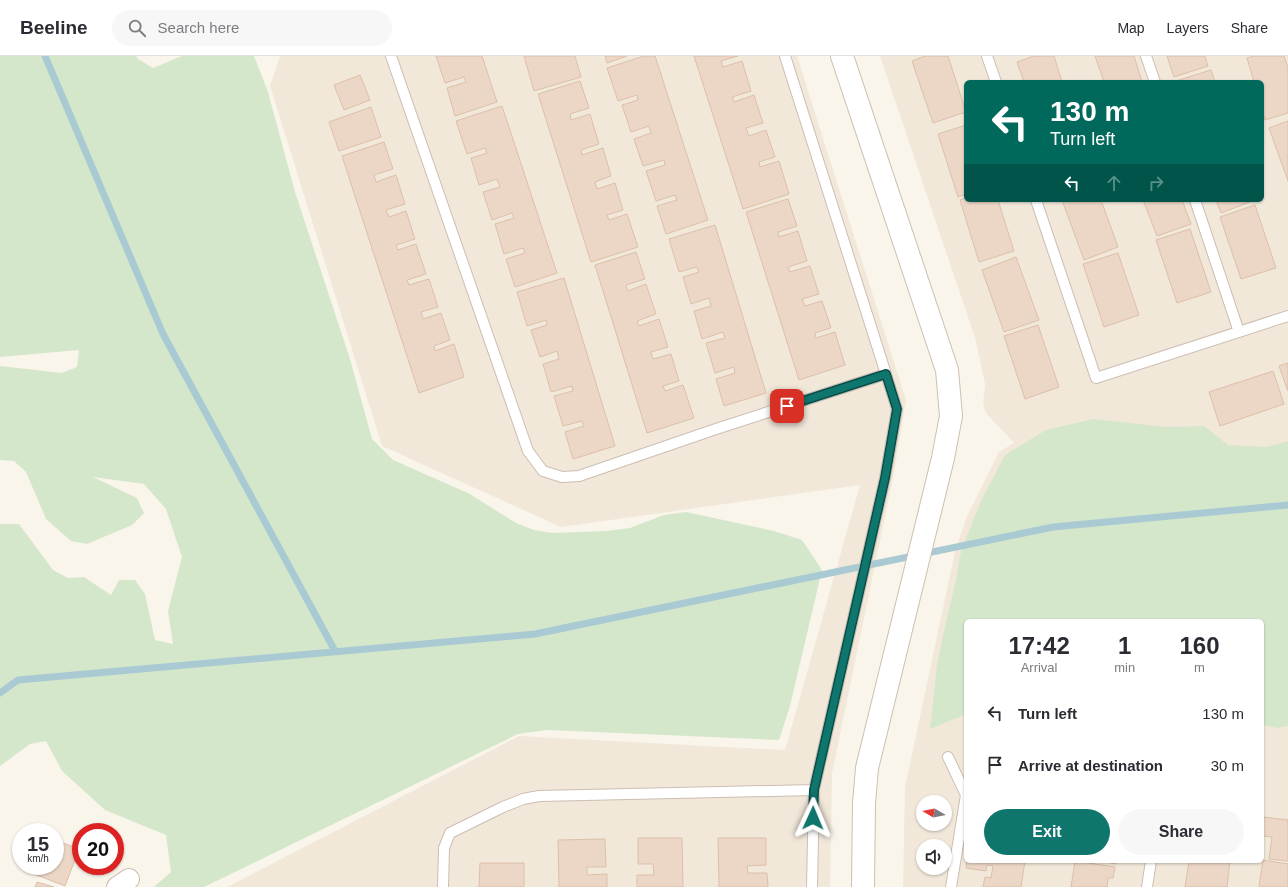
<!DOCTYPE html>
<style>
body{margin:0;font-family:Arial,sans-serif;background:#f7f7f7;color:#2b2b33;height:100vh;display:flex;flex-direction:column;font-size:15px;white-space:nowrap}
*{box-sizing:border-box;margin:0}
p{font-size:13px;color:#7c7c81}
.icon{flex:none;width:22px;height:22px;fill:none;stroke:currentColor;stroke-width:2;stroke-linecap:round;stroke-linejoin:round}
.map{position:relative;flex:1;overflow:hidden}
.panel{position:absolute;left:964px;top:563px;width:300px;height:244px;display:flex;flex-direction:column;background:#fff;border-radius:6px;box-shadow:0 1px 3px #0004}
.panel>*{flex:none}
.hud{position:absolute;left:964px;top:24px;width:300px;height:122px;border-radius:6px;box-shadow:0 1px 3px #0004;background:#00695c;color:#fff;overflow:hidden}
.needle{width:26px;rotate:279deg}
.controls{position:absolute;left:916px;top:739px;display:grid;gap:8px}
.controls a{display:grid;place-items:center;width:36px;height:36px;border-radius:50%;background:#fff;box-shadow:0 1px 3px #0004;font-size:20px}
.speed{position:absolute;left:12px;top:767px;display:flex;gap:8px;font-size:20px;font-weight:700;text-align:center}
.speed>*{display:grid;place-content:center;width:52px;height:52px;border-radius:50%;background:#fff;box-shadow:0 1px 3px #0004;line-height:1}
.speed small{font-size:10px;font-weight:400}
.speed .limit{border:6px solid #d22;background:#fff;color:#111}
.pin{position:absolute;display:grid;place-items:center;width:34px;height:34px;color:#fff;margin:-17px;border-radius:8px;box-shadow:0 2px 6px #0006}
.me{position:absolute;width:44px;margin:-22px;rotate:1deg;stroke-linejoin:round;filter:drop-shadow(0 0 3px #0008)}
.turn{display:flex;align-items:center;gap:14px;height:84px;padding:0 20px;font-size:18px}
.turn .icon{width:52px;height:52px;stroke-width:2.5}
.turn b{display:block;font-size:28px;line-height:34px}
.lanes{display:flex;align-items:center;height:38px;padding:0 20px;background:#0003;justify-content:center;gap:20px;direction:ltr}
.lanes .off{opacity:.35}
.eta{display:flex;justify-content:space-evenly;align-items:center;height:68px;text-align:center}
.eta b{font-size:24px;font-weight:600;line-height:28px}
.primary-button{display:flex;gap:8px;margin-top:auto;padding:8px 20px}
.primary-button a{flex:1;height:46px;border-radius:24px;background:#0f766e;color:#fff;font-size:16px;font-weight:600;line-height:46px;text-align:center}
.primary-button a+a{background:#f7f7f7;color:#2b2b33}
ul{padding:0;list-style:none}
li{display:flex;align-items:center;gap:12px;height:52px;padding:0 20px}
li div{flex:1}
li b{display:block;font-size:15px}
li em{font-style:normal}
header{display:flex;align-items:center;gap:24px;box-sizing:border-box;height:56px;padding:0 20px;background:#fff;border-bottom:1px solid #e1e1e2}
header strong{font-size:19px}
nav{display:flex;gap:22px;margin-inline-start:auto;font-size:14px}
.search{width:280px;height:36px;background:#f7f7f7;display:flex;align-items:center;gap:10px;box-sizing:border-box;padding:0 14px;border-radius:22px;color:#7c7c81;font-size:15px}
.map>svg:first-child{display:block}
.residential{fill:#f1e8da;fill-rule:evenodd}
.green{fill:#d4e7cb}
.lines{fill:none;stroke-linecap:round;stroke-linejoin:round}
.stream{stroke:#a9cad3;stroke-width:7}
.building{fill:#ecd7c6;stroke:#ddbfa8}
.lane-casing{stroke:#ccbeb2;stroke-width:12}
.street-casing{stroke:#ccbeb2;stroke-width:22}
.secondary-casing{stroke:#cebfb0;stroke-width:24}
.lane{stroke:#fff;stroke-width:10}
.street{stroke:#fff;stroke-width:20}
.secondary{stroke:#fff;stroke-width:22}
.route-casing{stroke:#0a4d48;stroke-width:10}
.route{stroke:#0f766e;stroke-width:7}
</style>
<header>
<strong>Beeline</strong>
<div class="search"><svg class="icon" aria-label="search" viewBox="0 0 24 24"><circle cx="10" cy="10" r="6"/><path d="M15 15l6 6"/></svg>Search here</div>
<nav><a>Map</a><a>Layers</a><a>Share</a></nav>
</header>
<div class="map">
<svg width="1288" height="831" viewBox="0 0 1288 831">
<rect width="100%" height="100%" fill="#faf5eb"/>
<path class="residential" d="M280,0H797L906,344L894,417L832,717L830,831H227L519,680L785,694L860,429L561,471L382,390L270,30Z
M880,0H1288V831H903L905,731L956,491L967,461L999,396L1014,387L986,357L983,348L985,328L975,282ZM966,26H1262V144H966ZM966,565H1262V805H966ZM923,746H945V768H923ZM923,790H945V812H923Z"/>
<path class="green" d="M0,0H136L138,3L153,12L182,0H254L268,36L295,136L350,303L372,383L393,404L470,438L516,467L534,474L552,477L606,475L630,472L664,459L686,456L774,475L802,484L822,514L790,650L779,684L547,674L518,678L204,831H154L171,816L166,779L105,754L62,715L46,685L30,688L0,710V468H19L53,514L68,522L84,521L111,539L119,524H135L145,538L155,584L173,588L168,555L182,501L166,453L144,428L93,421L137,442L144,457L132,469L87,488L71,485L46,463L26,416L14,405L0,404V310L62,317L77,311L79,294L0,301Z
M1093,363L1166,371L1204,370L1228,389L1267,391L1288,385V670L1278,672L1262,669V565H966V658L930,673L937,609L946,566L956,524L961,495L981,445L1005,399L1046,374Z"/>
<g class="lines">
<path class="stream" d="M45,0L163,278L335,595
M0,637L18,624L535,578L1053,471L1288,449"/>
</g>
<path class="building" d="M436,0H482L497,46L455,60L447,32L466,26L464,21L445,27Z
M524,0H575L581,21L534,35Z
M605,0H627L607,7Z
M644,0H655L708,164L666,178L657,150L677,144L675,139L656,145L646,115L665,109L664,104L643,110L634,83L651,77L649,70L631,76L622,49L638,44L637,39L618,45L607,12Z
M694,0H738L721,5L723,11L742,5L751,35L732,41L734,46L754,39L763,67L746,72L749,80L766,74L775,101L759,106L760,111L779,105L789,138L743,153Z
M925,0H948L966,56L933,67L912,5Z
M1034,0H1054L1062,26H1024L1017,6Z
M1095,0H1134L1142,26H1104Z
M1167,0H1205L1208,10L1174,21Z
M1254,0H1284L1288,12V57L1265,64L1262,53V26H1254L1247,2Z
M1211,14L1215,26H1176V25Z
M360,19L370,44L344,54L334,29Z
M580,25L589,52L570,58L571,64L590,58L599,88L581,94L582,99L603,92L611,120L595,126L597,133L615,127L623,154L607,159L609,164L627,158L638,191L591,206L538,38Z
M502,50L557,217L515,231L506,203L525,197L523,192L504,198L495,168L514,162L512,157L492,164L483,136L500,131L497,123L479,129L471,102L487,97L485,92L467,98L456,65Z
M371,51L381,81L339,95L329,66Z
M1288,65V125L1269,72Z
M966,69V138L958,141L938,78Z
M384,86L393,113L374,119L376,126L396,119L405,148L386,154L389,161L406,155L415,183L396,189L398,194L416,188L426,218L407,224L409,229L429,223L438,251L421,256L423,263L441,257L450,284L434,290L435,295L454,288L464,321L419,337L342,100Z
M966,142V144H998L1014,195L979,206L960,144Z
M788,143L797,170L778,176L779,181L798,175L807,205L788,211L790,216L810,210L819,238L802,243L805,250L822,245L831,272L815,277L816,282L835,276L845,309L799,324L746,156Z
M1062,144H1101L1118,191L1084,204Z
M1143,144H1182L1191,168L1157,180Z
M1216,144H1255L1221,157Z
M1255,149L1276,212L1241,223L1220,161Z
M715,169L766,337L724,350L716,323L735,317L734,311L715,317L706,287L725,282L723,276L702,283L694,255L711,250L709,242L691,248L683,221L699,216L697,211L679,216L669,183Z
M1190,173L1211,236L1177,247L1156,184Z
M636,196L645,223L626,229L628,235L646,228L656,258L637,265L639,270L659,263L668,291L651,296L653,303L671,298L679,325L663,330L665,335L683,329L694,362L647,377L595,209Z
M1118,197L1139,259L1104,271L1083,208Z
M1016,201L1039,264L1004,276L982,214Z
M564,222L615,390L573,403L565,376L584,370L582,365L563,370L554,340L573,335L572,330L551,336L543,308L559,303L557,295L540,301L531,274L547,269L546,264L527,270L517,236Z
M1038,269L1059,331L1025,343L1004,280Z
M1288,307V335L1279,310Z
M1273,315L1284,348L1220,370L1209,336Z
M1263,761L1288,764V805L1269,803L1272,781L1262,780Z
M638,782H682L683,831H637V819H654L653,808H638Z
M718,782H766V809L747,810L748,817H767L768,831H719Z
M605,783L606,811H587V819L607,818V831H559L558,784Z
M55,784L79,793L65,830L29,816L31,810H55Z
M1263,804L1288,808V831H1259Z
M967,805H1025L1021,831H983L985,821L991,822L993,810L987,809L986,815L966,812Z
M1075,805L1115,811L1113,822H1108L1107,831H1071Z
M1101,805H1117L1116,808Z
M1189,805H1230L1227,831H1185Z
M480,807H524V831H479Z
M37,826L54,831H35Z"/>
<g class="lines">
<defs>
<path id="lane" d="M391,0L528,395L543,415L562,421L579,420L716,373L886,318L785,0
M987,0L996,26
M1146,0L1155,26
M1036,144L1096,322L1288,260
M1195,144L1239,276
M948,701L966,739L951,831
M443,831L444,792L450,777L503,751L523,743L539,740L814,734L885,422L897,353L886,318
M812,831L814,734
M1147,831L1151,805"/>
<path id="street" d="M117,831L129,823"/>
<path id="secondary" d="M842,0L947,314L951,360L943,402L867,712L864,747L863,831"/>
</defs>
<use href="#lane" class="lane-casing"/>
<use href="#street" class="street-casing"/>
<use href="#secondary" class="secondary-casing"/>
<use href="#lane" class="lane"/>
<use href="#street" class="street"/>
<use href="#secondary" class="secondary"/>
</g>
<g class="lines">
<defs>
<path id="route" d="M787,350L886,318L897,353L885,422L814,734L813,762"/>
</defs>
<use href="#route" class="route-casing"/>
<use href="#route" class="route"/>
</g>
</svg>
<div class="controls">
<a><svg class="needle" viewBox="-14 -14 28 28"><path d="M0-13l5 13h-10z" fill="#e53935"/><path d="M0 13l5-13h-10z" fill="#7c7c81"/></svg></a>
<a><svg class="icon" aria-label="sound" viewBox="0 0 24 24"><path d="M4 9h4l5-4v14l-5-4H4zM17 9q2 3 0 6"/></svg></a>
</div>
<div class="speed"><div>15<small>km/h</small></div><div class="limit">20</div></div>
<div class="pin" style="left:787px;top:350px;background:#d93025"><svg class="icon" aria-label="arrive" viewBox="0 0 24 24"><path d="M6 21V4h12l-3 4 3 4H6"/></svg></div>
<svg class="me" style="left:813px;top:762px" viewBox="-20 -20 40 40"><path d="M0-17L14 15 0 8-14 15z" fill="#0f766e" stroke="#fff" stroke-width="4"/></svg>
<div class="hud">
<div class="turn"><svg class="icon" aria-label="left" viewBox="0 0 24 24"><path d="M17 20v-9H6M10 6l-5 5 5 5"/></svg><div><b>130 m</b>Turn left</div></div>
<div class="lanes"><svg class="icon" aria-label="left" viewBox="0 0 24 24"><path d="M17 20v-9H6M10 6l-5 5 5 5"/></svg><svg class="icon off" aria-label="ahead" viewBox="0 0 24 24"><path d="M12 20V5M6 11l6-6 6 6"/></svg><svg class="icon off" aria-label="right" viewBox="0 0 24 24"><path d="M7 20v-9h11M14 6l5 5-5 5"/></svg></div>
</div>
<section class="panel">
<div class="eta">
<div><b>17:42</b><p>Arrival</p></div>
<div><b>1</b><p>min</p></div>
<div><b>160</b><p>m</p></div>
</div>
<ul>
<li><svg class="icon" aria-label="left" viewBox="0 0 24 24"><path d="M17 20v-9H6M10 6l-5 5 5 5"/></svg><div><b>Turn left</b></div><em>130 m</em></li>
<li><svg class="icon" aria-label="arrive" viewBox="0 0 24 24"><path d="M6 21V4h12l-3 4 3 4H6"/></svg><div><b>Arrive at destination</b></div><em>30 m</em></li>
</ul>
<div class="primary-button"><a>Exit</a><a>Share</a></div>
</section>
</div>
